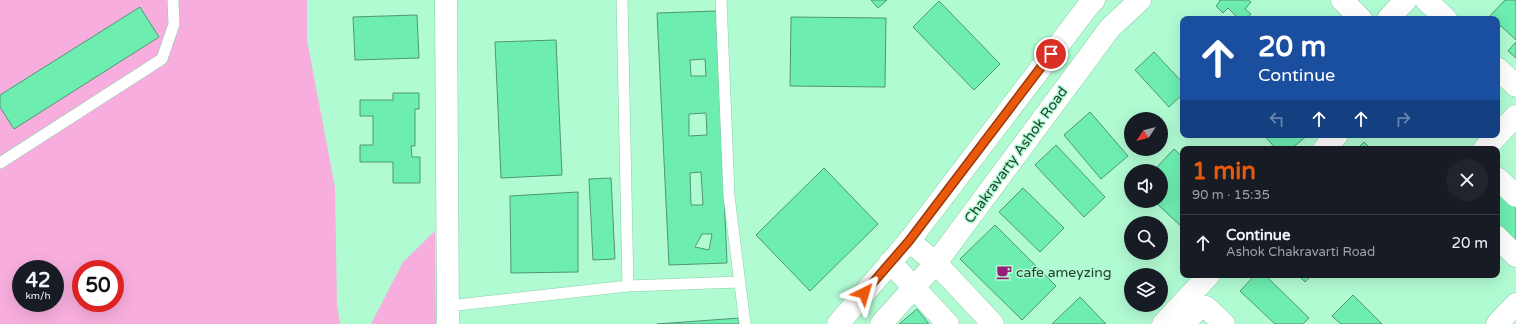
<!DOCTYPE html>
<meta charset="utf-8">
<style>
body{margin:0;font-family:"Varela Round",sans-serif;background:#20242c;color:#f1f3f6;height:100vh;display:flex;flex-direction:column;font-size:15px;white-space:nowrap}
*{box-sizing:border-box;margin:0}
p{font-size:13px;color:#9ea1a6}
.icon{flex:none;width:22px;height:22px;fill:none;stroke:currentColor;stroke-width:2;stroke-linecap:round;stroke-linejoin:round}
.map{position:relative;flex:1;overflow:hidden}
.panel{position:absolute;left:1180px;top:146px;width:320px;height:132px;display:flex;flex-direction:column;background:#171b24;border-radius:8px;box-shadow:0 4px 16px #0002}
.panel>*{flex:none}
.top-card{position:absolute;left:1180px;top:16px;width:320px;height:122px;border-radius:8px;box-shadow:0 4px 16px #0002;background:#1a4fa0;color:#fff;overflow:hidden}
.needle{width:26px;rotate:234deg}
.fabs{position:absolute;left:1124px;top:112px;display:grid;gap:8px}
.fabs a{display:grid;place-items:center;width:44px;height:44px;border-radius:50%;background:#171b24;box-shadow:0 4px 16px #0002;font-size:20px}
.speed{position:absolute;left:12px;top:260px;display:flex;gap:8px;font-size:20px;font-weight:700;text-align:center}
.speed>*{display:grid;place-content:center;width:52px;height:52px;border-radius:50%;background:#171b24;box-shadow:0 4px 16px #0002;line-height:1}
.speed small{font-size:10px;font-weight:400}
.speed .limit{border:6px solid #d22;background:#fff;color:#111}
.pin{position:absolute;display:grid;place-items:center;width:34px;height:34px;color:#fff;margin:-17px;border:2px solid #fff;border-radius:50%;box-shadow:0 1px 4px #0007}
.me{position:absolute;width:44px;margin:-22px;rotate:40deg;stroke-linejoin:round;filter:drop-shadow(0 0 3px #0008)}
.turn{display:flex;align-items:center;gap:14px;height:84px;padding:0 12px;font-size:18px}
.turn .icon{width:52px;height:52px;stroke-width:2.5}
.turn b{display:block;font-size:28px;line-height:34px}
.lanes{display:flex;align-items:center;height:38px;padding:0 12px;background:#0003;justify-content:center;gap:20px;direction:ltr}
.lanes .off{opacity:.35}
.round{display:grid;place-items:center;flex:none;width:42px;height:42px;border-radius:21px;background:#20242c}
.headline{display:flex;align-items:center;justify-content:space-between;height:68px;padding:0 12px}
h1{font-size:24px;font-weight:700;line-height:30px;color:#ea580c}
ul{padding:0;list-style:none}
li{display:flex;align-items:center;gap:12px;height:56px;padding:0 12px;border-top:1px solid #363941}
li div{flex:1}
li b{display:block;font-size:15px}
li em{font-style:normal}
.map>svg:first-child{display:block}
.green{fill:#f7aede;fill-rule:evenodd}
.building{fill:#6dedb0;stroke:#4f9673;fill-rule:evenodd}
.lines{fill:none;stroke-linecap:round;stroke-linejoin:round}
.service-casing{stroke:#86cfa8;stroke-width:12}
.minor-casing{stroke:#86cfa8;stroke-width:23}
.secondary-casing{stroke:#86cfa8;stroke-width:23}
.service{stroke:#fff;stroke-width:11}
.minor{stroke:#fff;stroke-width:22}
.secondary{stroke:#fff;stroke-width:22}
.route-casing{stroke:#983908;stroke-width:10}
.route{stroke:#ea580c;stroke-width:7}
.labels{text-anchor:middle;dominant-baseline:central;stroke-width:3;stroke-linejoin:round;paint-order:stroke}
.street-label{font-size:14px;fill:#224131;stroke:#b1fbd3}
.poi-label{font-size:14px;fill:#224131;stroke:#b1fbd3;text-anchor:start}
</style>
<div class="map">
<svg width="1516" height="324" viewBox="0 0 1516 324">
<rect width="100%" height="100%" fill="#b1fbd3"/>
<path class="green" d="M0,0H307V40L335,187L337,304L340,324H0ZM21,269H55V303H21ZM81,269H115V303H81Z
M435,231L436,324H371L403,262Z"/>
<path class="building" d="M871,0H887L878,8Z
M1219,0H1248L1251,2L1245,9L1251,14L1246,19H1239L1228,8L1223,13L1216,6L1220,1Z
M1505,0H1516V40L1501,26L1497,30V19H1487Z
M939,1L1000,64L974,90L913,27Z
M140,7L159,37L14,129L0,107V95Z
M716,11L727,263L669,265L657,13ZM705,59L706,76H691L690,60ZM706,113L707,135L689,136V114ZM701,172L703,205H691L690,173ZM702,234H712L709,250L695,247Z
M417,15L419,58L355,60L353,17Z
M791,17L886,18L885,87L790,86Z
M556,40L562,175L501,178L495,42Z
M1516,42V58L1508,51Z
M1154,52L1183,83V94L1169,107L1135,70Z
M393,93H419V109H415V146H411L412,157H420V183H393V162H360V145H373V116H360V100H393Z
M1090,112L1128,156L1101,179L1064,135Z
M1264,135H1308L1291,149H1276Z
M1364,142L1371,149H1357Z
M1056,145L1105,197L1084,217L1035,165Z
M1174,149L1183,157V228L1154,201H1161V171H1153Z
M824,168L878,224L810,291L756,235Z
M611,178L615,259L593,260L589,179Z
M1497,185L1516,203V247L1497,229Z
M1023,188L1064,228L1040,252L999,212Z
M578,192V272L511,273L510,196Z
M995,225L1056,286L1022,320L960,259Z
M1255,275H1265L1309,318L1303,324H1275L1240,291Z
M1298,275H1312L1305,282Z
M1353,295L1382,324H1341L1332,316Z
M1080,297L1106,324H1052Z
M917,309L929,324H899Z
M739,318V324H657Z"/>
<g class="lines">
<defs>
<path id="service" d="M622,0L628,286
M721,0L729,196L745,324
M0,163L162,59L174,24L173,0
M448,306L628,286L739,282"/>
<path id="minor" d="M446,0L448,324
M1342,0L1361,19
M1426,0L1446,19
M1388,19L1406,0
M1497,68L1516,86
M1324,149L1337,135
M1484,149L1516,116
M1497,178L1516,196
M1497,237L1516,256
M909,241L1089,5L1094,0
M936,263L1110,28L1140,0
M1163,324L1209,275
M1182,324L1201,307H1206L1224,324
M1497,324L1516,304"/>
<path id="secondary" d="M890,262L948,324
M838,324L909,241L936,263L993,324
M881,324L936,263"/>
</defs>
<use href="#service" class="service-casing"/>
<use href="#minor" class="minor-casing"/>
<use href="#secondary" class="secondary-casing"/>
<use href="#service" class="service"/>
<use href="#minor" class="minor"/>
<use href="#secondary" class="secondary"/>
</g>
<g class="lines">
<defs>
<path id="route" d="M864,293L909,241L1051,54"/>
</defs>
<use href="#route" class="route-casing"/>
<use href="#route" class="route"/>
</g>
<defs>
<symbol id="cafe-bare" viewBox="-9 -9 18 18"><path d="M-5.5-4.5H6V0H3Q3 3.5 0 3.5H-2.5Q-5.5 3.5-5.5 0ZM3-3.2v2h1.7v-2ZM-6 4.5H4V6H-6Z" fill="#961e79" stroke="#b1fbd3" stroke-width="2.5" paint-order="stroke"/></symbol>
</defs>
<g fill-rule="evenodd">
<use href="#cafe-bare" x="993" y="261" width="22" height="22"/>
</g>
<g class="labels">
<g class="street-label">
<text transform="translate(1016 155) rotate(-54)">Chakravarty Ashok Road</text>
</g>
<g class="poi-label">
<text x="1016" y="272">cafe ameyzing</text>
</g>
</g>
</svg>
<div class="fabs">
<a><svg class="needle" viewBox="-14 -14 28 28"><path d="M0-13l5 13h-10z" fill="#e53935"/><path d="M0 13l5-13h-10z" fill="#9ea1a6"/></svg></a>
<a><svg class="icon" aria-label="sound" viewBox="0 0 24 24"><path d="M4 9h4l5-4v14l-5-4H4zM17 9q2 3 0 6"/></svg></a>
<a><svg class="icon" aria-label="search" viewBox="0 0 24 24"><circle cx="10" cy="10" r="6"/><path d="M15 15l6 6"/></svg></a>
<a><svg class="icon" aria-label="layers" viewBox="0 0 24 24"><path d="M12 4l9 5-9 5-9-5zM3 14l9 5 9-5"/></svg></a>
</div>
<div class="speed"><div>42<small>km/h</small></div><div class="limit">50</div></div>
<div class="pin" style="left:1051px;top:54px;background:#d93025"><svg class="icon" aria-label="arrive" viewBox="0 0 24 24"><path d="M6 21V4h12l-3 4 3 4H6"/></svg></div>
<svg class="me" style="left:864px;top:293px" viewBox="-20 -20 40 40"><path d="M0-17L14 15 0 8-14 15z" fill="#ea580c" stroke="#fff" stroke-width="4"/></svg>
<div class="top-card">
<div class="turn"><svg class="icon" aria-label="ahead" viewBox="0 0 24 24"><path d="M12 20V5M6 11l6-6 6 6"/></svg><div><b>20 m</b>Continue</div></div>
<div class="lanes"><svg class="icon off" aria-label="left" viewBox="0 0 24 24"><path d="M17 20v-9H6M10 6l-5 5 5 5"/></svg><svg class="icon" aria-label="ahead" viewBox="0 0 24 24"><path d="M12 20V5M6 11l6-6 6 6"/></svg><svg class="icon" aria-label="ahead" viewBox="0 0 24 24"><path d="M12 20V5M6 11l6-6 6 6"/></svg><svg class="icon off" aria-label="right" viewBox="0 0 24 24"><path d="M7 20v-9h11M14 6l5 5-5 5"/></svg></div>
</div>
<section class="panel">
<div class="headline"><div><h1>1 min</h1><p>90 m · 15:35</p></div><a class="round"><svg class="icon" aria-label="close" viewBox="0 0 24 24"><path d="M6 6l12 12M18 6L6 18"/></svg></a></div>
<ul>
<li><svg class="icon" aria-label="ahead" viewBox="0 0 24 24"><path d="M12 20V5M6 11l6-6 6 6"/></svg><div><b>Continue</b><p>Ashok Chakravarti Road</p></div><em>20 m</em></li>
</ul>
</section>
</div>
